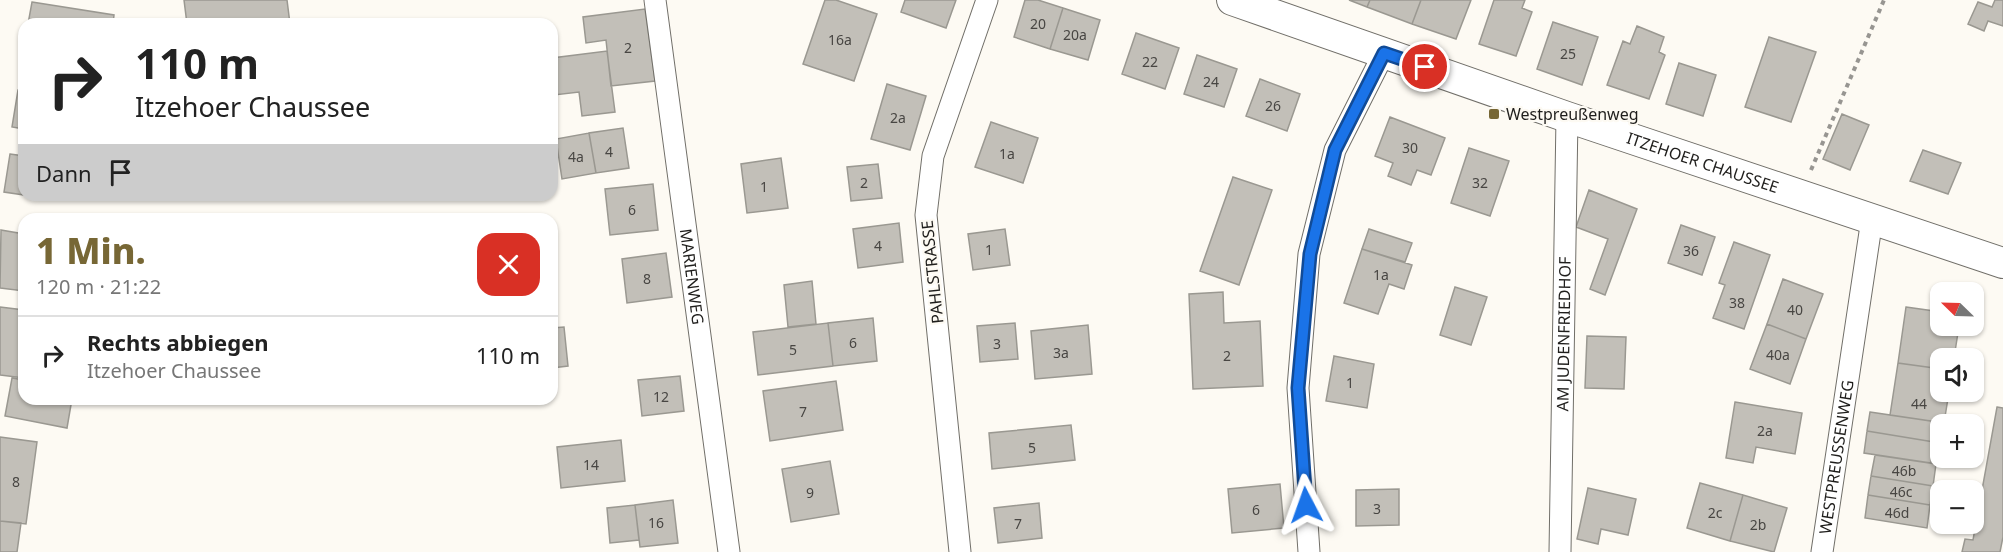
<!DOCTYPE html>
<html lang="de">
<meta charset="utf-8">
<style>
body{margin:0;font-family:"Noto Sans",sans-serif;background:#f6f6f6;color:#222;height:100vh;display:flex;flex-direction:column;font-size:22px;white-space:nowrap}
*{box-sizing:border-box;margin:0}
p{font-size:20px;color:#767676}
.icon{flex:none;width:33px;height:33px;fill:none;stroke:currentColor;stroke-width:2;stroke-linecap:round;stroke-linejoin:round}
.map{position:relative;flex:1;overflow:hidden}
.sheet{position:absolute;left:18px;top:213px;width:540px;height:192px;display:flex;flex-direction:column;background:#fff;border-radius:18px;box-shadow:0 2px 4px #0004}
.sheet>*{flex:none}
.banner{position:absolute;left:18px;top:18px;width:540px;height:183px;border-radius:18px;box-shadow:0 2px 4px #0004;background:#fff;color:#222;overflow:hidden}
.needle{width:39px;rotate:293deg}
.tools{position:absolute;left:1930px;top:282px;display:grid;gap:12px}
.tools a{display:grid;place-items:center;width:54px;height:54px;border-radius:12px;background:#fff;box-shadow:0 2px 4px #0004;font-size:30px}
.pin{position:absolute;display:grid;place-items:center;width:51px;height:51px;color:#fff;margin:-26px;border:3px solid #fff;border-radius:50%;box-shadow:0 2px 6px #0007}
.me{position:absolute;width:66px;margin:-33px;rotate:356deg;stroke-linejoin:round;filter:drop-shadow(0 0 4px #0008)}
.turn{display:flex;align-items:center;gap:21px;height:126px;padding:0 18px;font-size:27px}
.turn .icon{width:78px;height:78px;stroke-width:2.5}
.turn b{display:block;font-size:42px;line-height:51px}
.then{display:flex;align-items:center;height:57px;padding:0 18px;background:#0003;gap:12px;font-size:22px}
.round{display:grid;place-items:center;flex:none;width:63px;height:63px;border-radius:18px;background:#f6f6f6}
.headline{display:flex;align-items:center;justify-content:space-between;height:102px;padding:0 18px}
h1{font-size:36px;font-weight:800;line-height:45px;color:#776735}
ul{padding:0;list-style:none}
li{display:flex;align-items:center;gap:18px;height:78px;padding:0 18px;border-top:2px solid #e0e0e0}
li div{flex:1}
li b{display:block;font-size:22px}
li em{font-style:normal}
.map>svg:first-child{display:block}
.building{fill:#c2bfb8;stroke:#9a9891;stroke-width:1.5}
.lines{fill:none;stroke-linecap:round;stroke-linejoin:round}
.street-casing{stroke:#716f69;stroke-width:23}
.secondary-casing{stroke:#716f69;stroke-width:32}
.path{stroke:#979591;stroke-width:4;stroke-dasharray:4.5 4.5;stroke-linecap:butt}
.street{stroke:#fff;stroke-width:21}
.secondary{stroke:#fff;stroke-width:30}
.route-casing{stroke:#114b97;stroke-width:15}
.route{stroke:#1a73e8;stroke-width:10}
.poi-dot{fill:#776735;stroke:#fdfaf3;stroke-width:2}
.labels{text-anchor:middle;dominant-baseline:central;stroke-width:4.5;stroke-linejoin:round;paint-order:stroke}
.number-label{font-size:14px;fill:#484643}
.poi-label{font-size:16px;fill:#1f1e1c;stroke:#fdfaf3;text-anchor:start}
.street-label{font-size:16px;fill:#1f1e1c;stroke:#fdfaf3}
</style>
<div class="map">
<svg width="2003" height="552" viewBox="0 0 2003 552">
<rect width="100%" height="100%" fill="#fdfaf3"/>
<path class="building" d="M184,0H287L290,24H187Z
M825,0H836L877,14L854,81L803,64Z
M905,0H956L946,28L901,12Z
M1025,0H1038L1063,8L1050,49L1014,37Z
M1349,0H1370L1367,7Z
M1370,0H1421L1412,24L1367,7Z
M1421,0H1471L1456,39L1412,24Z
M1494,0H1525L1522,8L1532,12L1516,56L1479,44Z
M1995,0H2003V26L1988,21L1984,31L1968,24L1978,2L1992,7Z
M32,2L114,15L113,24H28Z
M1063,8L1100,20L1088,60L1050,49Z
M645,9L655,81L611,86L606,40L586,43L583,17Z
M1553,22L1598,37L1582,85L1537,69Z
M1637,26L1664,37L1659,52L1665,55L1649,99L1607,85L1623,41L1630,44Z
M1136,33L1179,48L1165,89L1122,74Z
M1769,37L1816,52L1791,122L1745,107Z
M607,51L615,112L582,116L579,92L554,95L552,58Z
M1197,55L1237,69L1224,107L1184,94Z
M1679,63L1716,75L1703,116L1666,104Z
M1260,79L1300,94L1287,131L1246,116Z
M887,84L926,96L910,150L871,139Z
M18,90L24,91V129L12,127Z
M1842,114L1869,125L1850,170L1823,159Z
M1390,117L1445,138L1431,175L1417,170L1411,185L1388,176L1393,163L1375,156Z
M991,122L1038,138L1023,183L975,167Z
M623,128L629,168L596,173L589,133Z
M589,133L596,173L562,179L556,139Z
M1469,148L1509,161L1490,216L1451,203Z
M1923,150L1961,163L1948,194L1910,181Z
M10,154L24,156V195H57V200L4,192Z
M781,158L788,208L747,213L741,164Z
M878,164L882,198L851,201L847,167Z
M1233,177L1272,190L1239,285L1200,271Z
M653,184L658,230L610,235L605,189Z
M1589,190L1637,209L1605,295L1590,289L1608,239L1576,227Z
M899,223L903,262L858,268L853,229Z
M1681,225L1715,237L1702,275L1668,263Z
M1005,229L1010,265L973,270L968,234Z
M1369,229L1412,243L1405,262L1362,249Z
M1,230L24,234V291L0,288Z
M1734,242L1770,255L1744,329L1713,318L1725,285L1719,283Z
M1362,249L1412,265L1404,289L1389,284L1378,314L1344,303Z
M666,253L672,297L627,303L622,259Z
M1783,279L1823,294L1806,339L1767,324Z
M812,281L816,324L788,327L784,285Z
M1455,287L1487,297L1471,345L1440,335Z
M1223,292L1224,323L1260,321L1263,386L1193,389L1189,294Z
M0,307L24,310V378L0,375Z
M1906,307L1941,312V326H1959L1954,358H1941V369L1898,363Z
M873,318L877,361L833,366L828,323Z
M828,323L833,366L758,375L753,332Z
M1015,323L1018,359L980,362L977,326Z
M1767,324L1806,339L1790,384L1750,369Z
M1088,325L1092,374L1035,379L1031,331Z
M564,327L568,366L552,368V328Z
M1587,336L1626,337L1624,389L1585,388Z
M1334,356L1374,364L1367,408L1326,401Z
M1898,363L1941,369V392H1949L1944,423L1890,415Z
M680,376L684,411L642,416L638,380Z
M12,378L24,380V399H72L67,428L5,416Z
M836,381L843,430L770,441L763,391Z
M1735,402L1802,413L1795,454L1756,447L1753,463L1726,458Z
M1997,407L2003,408V537L2000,552H1962L1965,539L1973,540Z
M1870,412L1937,422L1934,442L1867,431Z
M1071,425L1075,460L992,469L989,433Z
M1867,431L1934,442L1931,463L1864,453Z
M0,437L37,442L26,524L0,521Z
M621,440L625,481L561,488L557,447Z
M1875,455L1936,464L1933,486L1871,476Z
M830,461L839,514L791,522L782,469Z
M1871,476L1933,486L1930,505L1868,495Z
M1700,483L1743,495L1730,541L1687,528Z
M1280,484L1284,528L1232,533L1228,489Z
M1588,488L1636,499L1628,535L1601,529L1598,544L1577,539Z
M1399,489V525L1356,526V490Z
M1743,495L1787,508L1774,552L1730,541Z
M1868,495L1930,505L1927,528L1865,518Z
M673,500L678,543L640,547L635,505Z
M1039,503L1042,538L998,543L994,508Z
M635,505L639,540L610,543L607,508Z
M0,521L21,523L17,552H0Z"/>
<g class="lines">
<defs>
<g id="street">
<path id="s1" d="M655,0L729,552"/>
<path d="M960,552L926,215L933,156L987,0"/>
<path d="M1309,552L1298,388L1309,254L1335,150L1384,53"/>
<path id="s2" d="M1560,552L1567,117"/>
<path id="s3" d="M1822,552L1872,219"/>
</g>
<g id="secondary">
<path id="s4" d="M1232,0L1567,117L2003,263"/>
</g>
</defs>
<use href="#street" class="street-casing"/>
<use href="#secondary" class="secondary-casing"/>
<path class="path" d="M1811,170L1884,0"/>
<use href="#street" class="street"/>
<use href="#secondary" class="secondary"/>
</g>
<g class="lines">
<defs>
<path id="route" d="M1306,505L1298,388L1310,254L1335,150L1384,53L1425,67"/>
</defs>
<use href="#route" class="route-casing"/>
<use href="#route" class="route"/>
</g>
<rect class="poi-dot" x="1488" y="108" width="12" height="12" rx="3"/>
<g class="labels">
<g class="number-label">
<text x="1038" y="23">20</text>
<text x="1075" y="34">20a</text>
<text x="840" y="39">16a</text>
<text x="628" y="47">2</text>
<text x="1568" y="53">25</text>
<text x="1150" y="61">22</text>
<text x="1211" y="81">24</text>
<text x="1273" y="105">26</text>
<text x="898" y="117">2a</text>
<text x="1410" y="147">30</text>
<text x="609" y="151">4</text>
<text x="1007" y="153">1a</text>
<text x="576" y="156">4a</text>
<text x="864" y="182">2</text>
<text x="1480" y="182">32</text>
<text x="764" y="186">1</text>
<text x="632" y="209">6</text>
<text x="878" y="245">4</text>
<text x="989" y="249">1</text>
<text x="1691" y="250">36</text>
<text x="1381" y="274">1a</text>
<text x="647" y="278">8</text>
<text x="1737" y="302">38</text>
<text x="1795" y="309">40</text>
<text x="853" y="342">6</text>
<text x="997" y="343">3</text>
<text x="793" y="349">5</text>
<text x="1061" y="352">3a</text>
<text x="1778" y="354">40a</text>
<text x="1227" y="355">2</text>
<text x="1350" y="382">1</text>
<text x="661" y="396">12</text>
<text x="1919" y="403">44</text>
<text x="803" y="411">7</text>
<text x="1765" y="430">2a</text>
<text x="1032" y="447">5</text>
<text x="591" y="464">14</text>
<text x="1904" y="470">46b</text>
<text x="16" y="481">8</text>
<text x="1901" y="491">46c</text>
<text x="810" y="492">9</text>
<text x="1377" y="508">3</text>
<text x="1256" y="509">6</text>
<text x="1715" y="512">2c</text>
<text x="1897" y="512">46d</text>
<text x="656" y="522">16</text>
<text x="1018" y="523">7</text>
<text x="1758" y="524">2b</text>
</g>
<g class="poi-label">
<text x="1506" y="114">Westpreußenweg</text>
</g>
<g class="street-label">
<text stroke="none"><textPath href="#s4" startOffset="498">ITZEHOER CHAUSSEE</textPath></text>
<text transform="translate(932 272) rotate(-96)">PAHLSTRASSE</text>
<text stroke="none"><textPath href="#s1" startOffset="279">MARIENWEG</textPath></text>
<text stroke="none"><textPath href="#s2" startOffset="218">AM JUDENFRIEDHOF</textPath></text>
<text stroke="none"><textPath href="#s3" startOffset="96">WESTPREUSSENWEG</textPath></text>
</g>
</g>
</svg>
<div class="tools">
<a><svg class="needle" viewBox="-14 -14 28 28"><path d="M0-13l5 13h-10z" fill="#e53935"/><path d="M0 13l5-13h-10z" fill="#767676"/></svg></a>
<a><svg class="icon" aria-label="sound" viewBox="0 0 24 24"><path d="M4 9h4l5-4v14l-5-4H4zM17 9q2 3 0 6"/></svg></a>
<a>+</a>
<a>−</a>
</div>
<div class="pin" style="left:1425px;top:67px;background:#d93025"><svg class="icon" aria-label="arrive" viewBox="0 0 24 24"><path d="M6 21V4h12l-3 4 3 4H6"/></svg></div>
<svg class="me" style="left:1306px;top:505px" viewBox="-20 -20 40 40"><path d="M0-17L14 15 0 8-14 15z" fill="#1a73e8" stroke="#fff" stroke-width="4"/></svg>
<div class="banner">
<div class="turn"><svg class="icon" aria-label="right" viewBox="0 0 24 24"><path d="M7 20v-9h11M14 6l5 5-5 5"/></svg><div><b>110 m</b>Itzehoer Chaussee</div></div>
<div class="then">Dann<svg class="icon" aria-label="arrive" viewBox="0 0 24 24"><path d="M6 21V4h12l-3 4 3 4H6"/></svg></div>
</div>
<section class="sheet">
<div class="headline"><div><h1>1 Min.</h1><p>120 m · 21:22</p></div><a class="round" style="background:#d93025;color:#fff"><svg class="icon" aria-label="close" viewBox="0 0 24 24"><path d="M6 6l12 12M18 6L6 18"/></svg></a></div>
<ul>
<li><svg class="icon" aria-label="right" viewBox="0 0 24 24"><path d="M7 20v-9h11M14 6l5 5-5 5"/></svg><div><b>Rechts abbiegen</b><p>Itzehoer Chaussee</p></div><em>110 m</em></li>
</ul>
</section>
</div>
